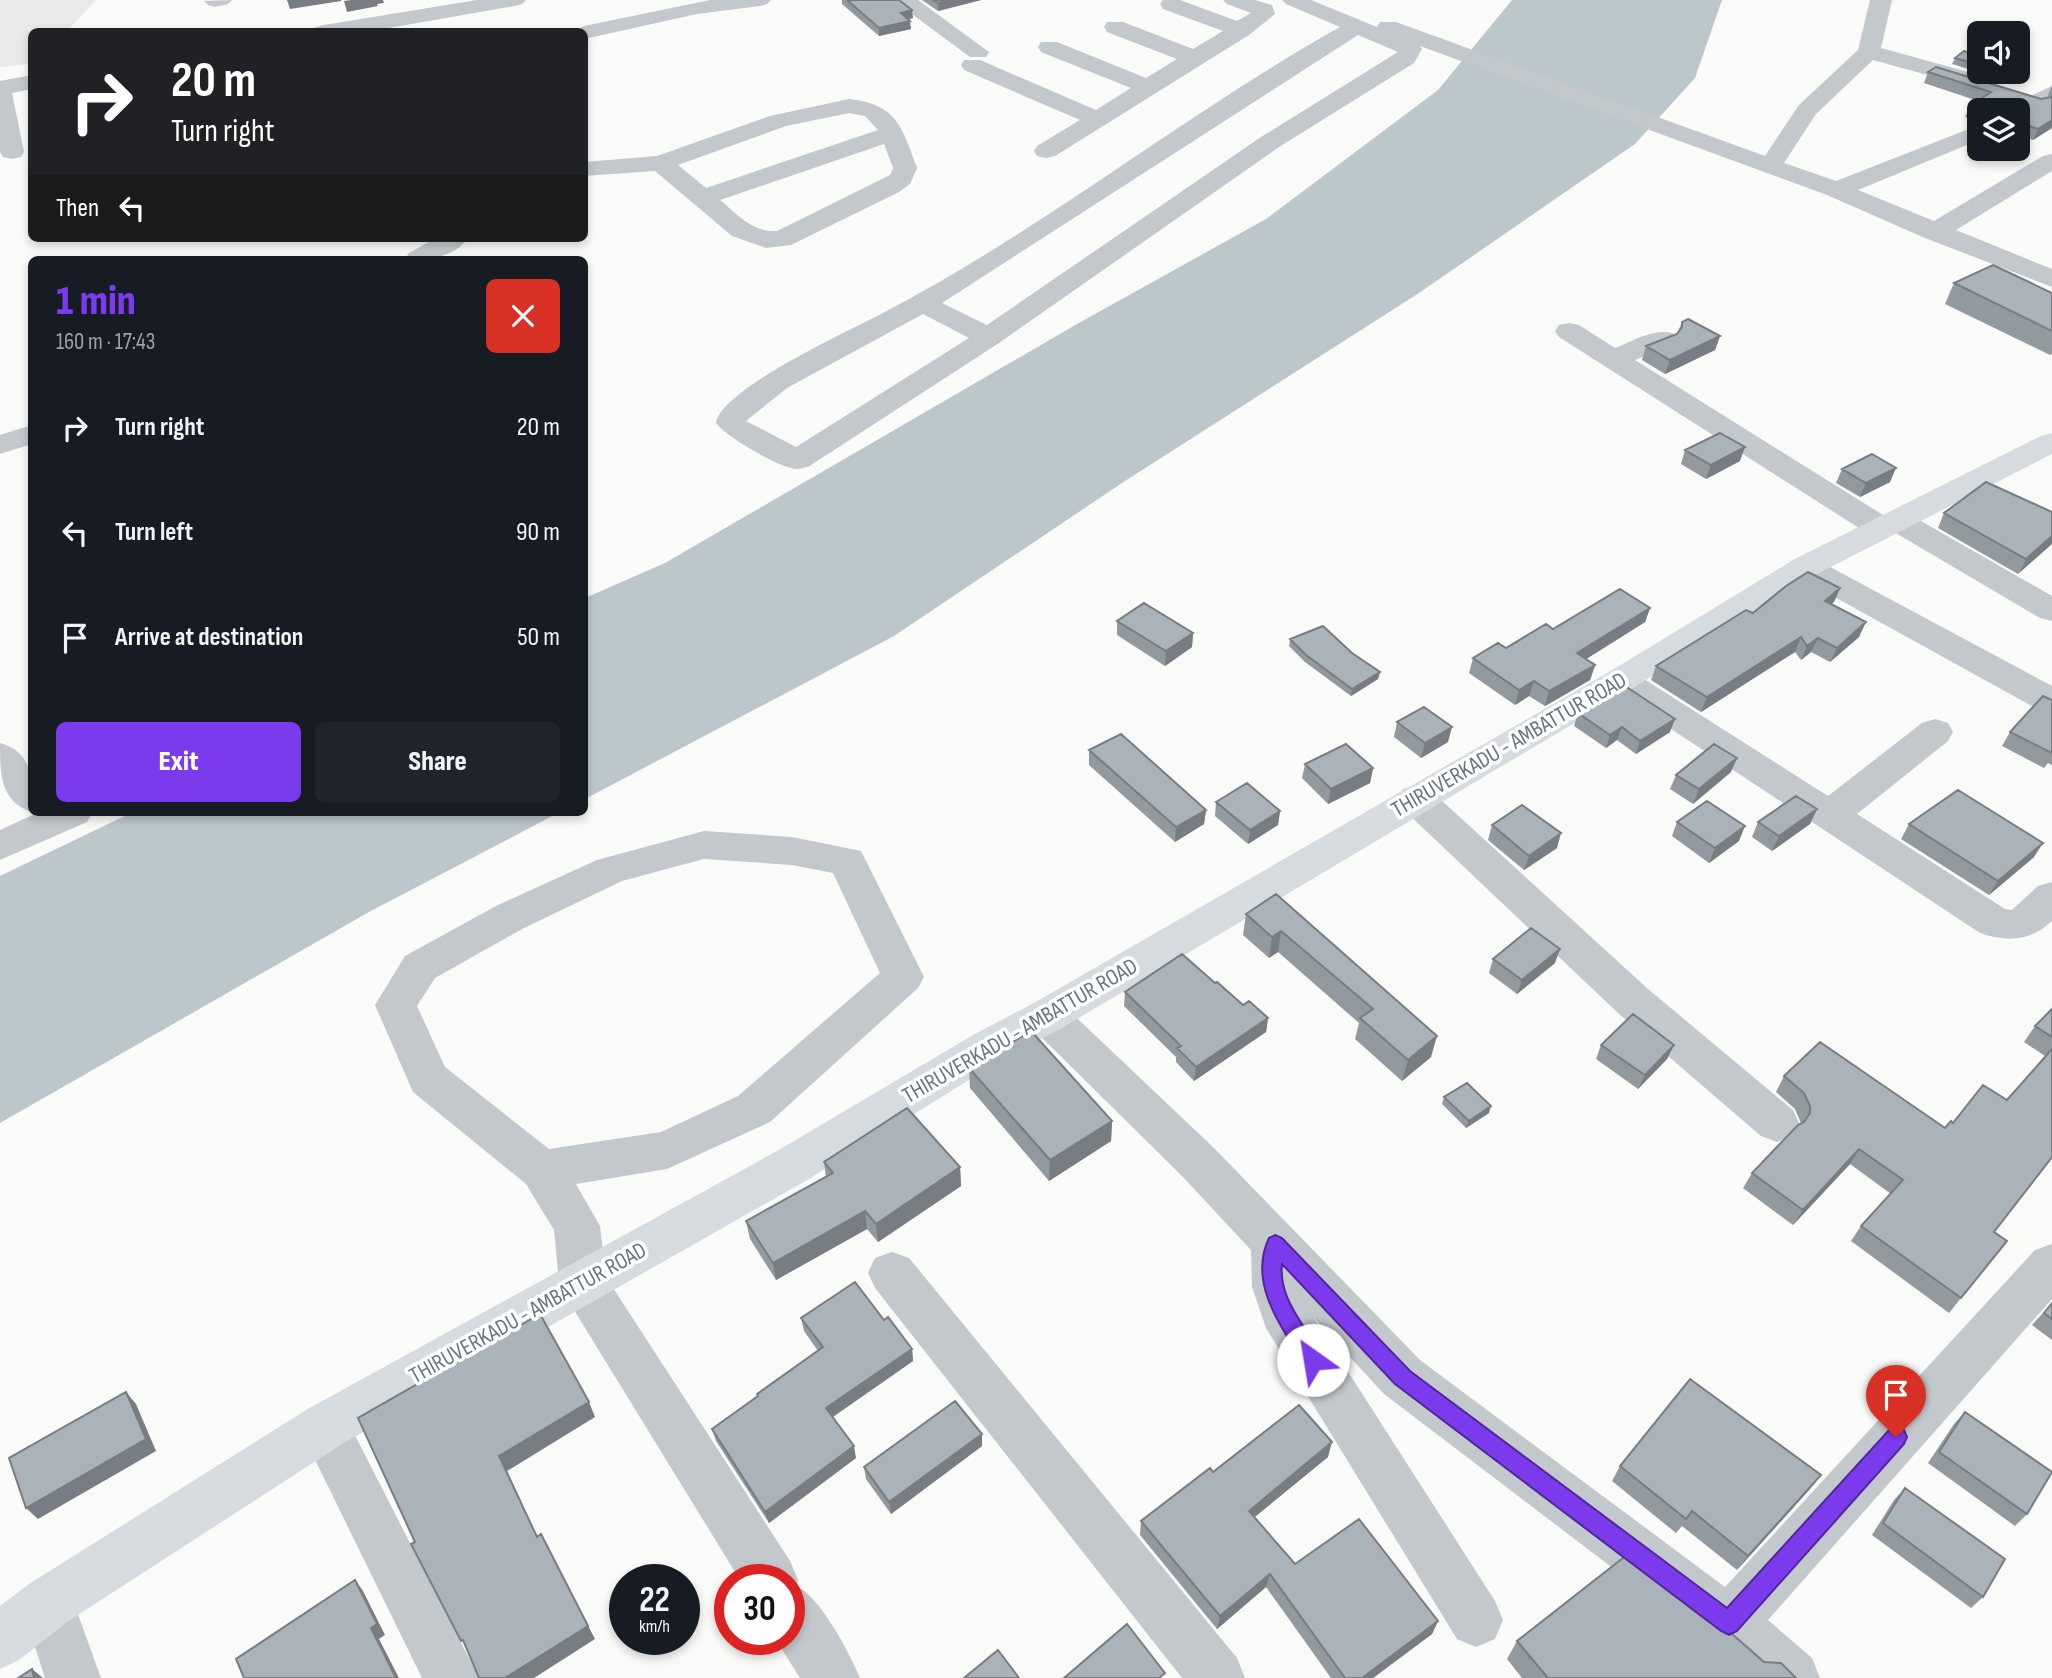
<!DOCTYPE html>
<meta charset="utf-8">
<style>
body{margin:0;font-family:"Sofia Sans Condensed",sans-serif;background:#20242c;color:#f1f3f6;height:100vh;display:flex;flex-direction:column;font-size:26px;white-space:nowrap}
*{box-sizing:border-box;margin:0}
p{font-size:23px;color:#9ea1a6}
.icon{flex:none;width:38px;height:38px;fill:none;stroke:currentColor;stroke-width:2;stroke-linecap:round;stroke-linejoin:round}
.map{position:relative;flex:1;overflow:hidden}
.details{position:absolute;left:28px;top:256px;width:560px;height:560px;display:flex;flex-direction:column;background:#171b24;border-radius:10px;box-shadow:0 4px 10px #0003}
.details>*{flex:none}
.guide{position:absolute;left:28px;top:28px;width:560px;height:214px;border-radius:10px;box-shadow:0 4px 10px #0003;background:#202124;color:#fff;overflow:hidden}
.buttons{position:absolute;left:1967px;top:21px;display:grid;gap:14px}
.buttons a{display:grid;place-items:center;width:63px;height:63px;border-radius:10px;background:#171b24;box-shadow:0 4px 10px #0003;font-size:35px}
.speed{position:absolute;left:609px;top:1564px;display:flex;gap:14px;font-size:35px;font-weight:700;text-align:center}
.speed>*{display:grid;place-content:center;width:91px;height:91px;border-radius:50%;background:#171b24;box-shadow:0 4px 10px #0003;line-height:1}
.speed small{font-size:18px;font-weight:400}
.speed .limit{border:10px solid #d22;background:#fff;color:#111}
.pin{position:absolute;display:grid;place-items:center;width:60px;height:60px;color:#fff;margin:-72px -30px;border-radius:50% 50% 50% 0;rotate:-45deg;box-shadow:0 0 7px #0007}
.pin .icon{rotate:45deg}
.me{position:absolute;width:77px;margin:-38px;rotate:328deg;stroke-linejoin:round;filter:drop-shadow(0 0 5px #0008)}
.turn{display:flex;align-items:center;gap:24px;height:147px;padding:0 28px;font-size:32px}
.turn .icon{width:91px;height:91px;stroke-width:2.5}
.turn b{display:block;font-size:49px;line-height:60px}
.then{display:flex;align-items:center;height:66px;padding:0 28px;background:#0003;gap:14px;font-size:26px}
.round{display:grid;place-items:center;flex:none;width:74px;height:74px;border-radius:10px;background:#20242c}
.head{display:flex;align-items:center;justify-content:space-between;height:119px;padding:0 28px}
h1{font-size:42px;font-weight:800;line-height:52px;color:#7c3aed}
.cta{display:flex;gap:14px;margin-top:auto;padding:14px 28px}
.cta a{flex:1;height:80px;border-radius:10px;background:#7c3aed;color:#fff;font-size:28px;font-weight:800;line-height:80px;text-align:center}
.cta a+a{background:#20242c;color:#f1f3f6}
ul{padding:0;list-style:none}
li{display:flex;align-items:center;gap:21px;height:105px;padding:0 28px}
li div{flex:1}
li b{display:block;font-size:26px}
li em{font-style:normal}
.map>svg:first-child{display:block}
.built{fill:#e8e9e9}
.water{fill:#bbc7cb}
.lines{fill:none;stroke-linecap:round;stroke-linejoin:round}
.minor{fill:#c3c8cc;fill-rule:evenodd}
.major{fill:#d6dbdf;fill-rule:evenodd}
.wall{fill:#929a9f}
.shaded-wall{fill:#777d82}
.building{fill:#aab3b9;stroke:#777d82;stroke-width:2}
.route{fill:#7c3aed;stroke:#51269a;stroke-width:2}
.labels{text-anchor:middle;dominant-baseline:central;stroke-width:7;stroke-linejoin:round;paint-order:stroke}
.street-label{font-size:23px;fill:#657683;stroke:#fff}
</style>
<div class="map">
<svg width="2052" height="1678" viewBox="0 0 2052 1678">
<rect width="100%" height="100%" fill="#fafaf8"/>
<path class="built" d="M0,0H96L67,31L32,32L31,64L0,67Z"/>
<path class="water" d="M1512,0H1722L1695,78L1635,144L1419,293L1125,481L894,636L585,799V598L665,563L1077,324L1266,219L1438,90Z
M133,812H560L369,912L0,1123V876Z"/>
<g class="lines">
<path class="minor" d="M232,0L228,4L215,7L208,5L204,1Z
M477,0H526L522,4L515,6L366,32H313L316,27L324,25Z
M710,0H771L767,4L760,6L697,14L584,39V32H574L584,26Z
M893,0H918L989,52L986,57H970Z
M1163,0H1180L1237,21L1251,13L1227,4L1223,0H1255L1272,5L1275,14L1249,35L1055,156L1046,158L1037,156L1034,151L1037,146L1080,120L964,70L961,65L964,60H980L1096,110L1131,88L1041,52L1038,47L1041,42H1057L1146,78L1177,59L1107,32L1104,27L1107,22H1123L1193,49L1223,31L1163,9L1160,4Z
M1282,0H1311L1377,27L1380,22H1396L1765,156L1799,105L1858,50L1870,0H1892L1881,48L1990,78L1993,83L1990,88L1982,90L1873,60L1816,114L1784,163L1836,181L1979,125V140L1858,190L1934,221L2043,156L2052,154V171L1956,230L2052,269V287L1925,238L1827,195L1420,46L1422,49L1414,63L1279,147L999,343L808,467C804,467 801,469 797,469C781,469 725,436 716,423C721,389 849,331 881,314C1041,231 1183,115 1340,27L1286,4ZM1358,35L1398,52L1261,137L987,325L942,303ZM923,314L969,338L796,447L746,421L787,388Z
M32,75V89L12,93L24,152L21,157L12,159L3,157L0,152V81Z
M2052,86V102L2018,118V110H2007L2010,106Z
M849,99C897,104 902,127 917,168L910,184L899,192L791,245L766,248L732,236L655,171L584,176V162L657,156L770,116ZM849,113L865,116L878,130L706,188L678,165L786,126ZM884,144L893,168L890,175L777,231C753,233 737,214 720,200Z
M436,238H468C453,259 428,259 405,259L409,253Z
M1569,323L1579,325L1615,348C1633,341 1653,328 1672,333L1676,339L1672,345L1635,360L1883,515L1896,510L1907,513L2052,596V621L2040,618L1894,532L1881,538L1870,535L1559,337L1555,331L1559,325Z
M32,425V444L0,454V435Z
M1805,557L1817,560L2052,686V713L2039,710L1793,574L1789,567L1793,560Z
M1621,668L1633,672L1828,796L1922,723L1935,719L1948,723L1953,732L1948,741L1857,814L2005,909L2012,910L2038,886L2052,882V921C2030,942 2007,942 1980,933L1609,688L1603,680L1609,672Z
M0,743C35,753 32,782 32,812H34H32C0,802 0,773 0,743Z
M1416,786L1429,789L1648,989L1793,1110L1799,1123L1793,1136L1777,1142L1761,1136L1618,1013L1403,809L1397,799L1403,789Z
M39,812H93L87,822L0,860V830Z
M704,831L792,837L861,851L924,977L918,988L770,1122L667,1169L576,1184L600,1226L606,1277L790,1561L798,1580L796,1586C820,1596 849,1652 860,1678H800L776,1640H789V1580H740L566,1297L559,1282L554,1230L526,1184L413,1092L375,1005L405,956L496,906L597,860ZM704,859L792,865L833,873L880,973L738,1096L661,1132L549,1149L445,1067L417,1006L435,978L524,928L622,881Z
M1047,999L1062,1004L1214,1148L1420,1360L1725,1587L2035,1250L2052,1244V1299L1768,1620L1812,1658L1820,1678H1750L1710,1642L1384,1394L1313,1317L1495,1601L1503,1620L1495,1639L1476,1647L1457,1639L1266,1328L1252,1287L1251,1250L1182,1176L1032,1028L1026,1016L1032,1004Z
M892,1252L909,1258L1237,1658L1245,1678H1182L875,1288L868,1273L875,1258Z
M324,1403L342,1410L479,1678H422L299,1427L306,1410Z
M48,1576L67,1584L101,1678H45L21,1603L29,1584Z"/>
<path class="major" d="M2052,433V454L1817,574L1633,688L1062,1028L1003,1059L809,1179L342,1444L67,1622L19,1660L0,1669V1606L29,1584L306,1410L777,1151L973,1035L1032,1004L1609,672L1793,560L2041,436Z"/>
</g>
<path class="wall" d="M842,0H899L913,18L908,19L911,29L879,36L842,4Z
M922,0H981L938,11Z
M1979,56V72H2018L2019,79L2013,83L1952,64L1955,58Z
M1928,72L2041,99L2049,98L2048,95L2052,85V128L2033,140L2018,135V110H1979V122L1965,117L1970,106L1978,101L1924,83Z
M1954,283L2052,293V354L2050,355L1945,304Z
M1682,322L1720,336L1715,350L1665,374L1642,360L1646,346L1677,334Z
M1685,450L1740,461L1706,479L1681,464Z
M1842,469L1890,482L1860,497L1836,483Z
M2052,512L2018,574L1938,528L1944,513Z
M1840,588L1834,602L1831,604L1859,637L1830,662L1811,652L1801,660L1795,652L1701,712L1651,680L1656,666Z
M1650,608L1645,622L1586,659L1595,665L1590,680L1545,706L1529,696L1515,705L1469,673L1473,658L1506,648L1553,629Z
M1117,621L1193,633L1192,647L1165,666L1117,635Z
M1290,639L1352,653L1380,672L1378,679L1351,696L1305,662L1289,646Z
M2052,700V765L2048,763L2044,768L2002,746L2010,732Z
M1578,713L1670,732L1636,754L1617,740L1606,748L1574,726Z
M1397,722L1448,742L1421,758L1394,737Z
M1089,750L1206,810L1204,824L1175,842L1089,765Z
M1305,764L1373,768L1370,783L1328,804L1302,778Z
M1731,772L1693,804L1670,789L1676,775Z
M1216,802L1280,811L1278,825L1248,844L1215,816Z
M1817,809L1810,824L1772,851L1752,837L1758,822Z
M1677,822L1739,841L1709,863L1672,836Z
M1909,824L2034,857L1989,895L1901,839Z
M1492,825L1557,848L1524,870L1488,840Z
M1276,894L1431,1057L1402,1081L1355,1039L1359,1023L1278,952L1269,958L1243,935L1246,914Z
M1493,959L1555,963L1517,994L1489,973Z
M1215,983L1243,1005L1268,1018L1266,1032L1194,1081L1176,1062V1057L1124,1006L1125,992Z
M2052,1009V1157L1994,1232L2007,1241L1949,1313L1851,1241L1861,1226L1891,1194L1850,1164L1793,1225L1743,1188L1752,1173L1801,1123L1795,1109L1776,1092L1784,1076L1945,1128L1953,1123L2007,1100L2045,1056L2024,1042L2035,1026Z
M1601,1045H1674L1667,1059L1638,1089L1596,1059Z
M969,1068L1112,1121L1111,1141L1049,1181L970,1088Z
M1444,1097L1489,1113L1466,1128L1442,1104Z
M824,1162L960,1167L961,1186L878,1242L867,1229L776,1280L750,1239L746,1221L826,1177Z
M2052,1303V1340L2032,1325Z
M801,1318L884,1320L912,1349L913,1361L833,1417L856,1458L769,1523L716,1441L712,1429L757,1396V1394L818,1351L804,1331Z
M1965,1412L2027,1514L2015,1526L1928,1463L1954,1424Z
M982,1446L891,1514L866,1479L864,1467Z
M1328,1457L1254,1517L1295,1564L1438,1621L1432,1634L1373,1678H1331L1266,1587L1217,1629L1140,1535L1141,1521L1213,1472Z
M1620,1466L1821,1475L1809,1490L1737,1570L1682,1526L1676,1533L1612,1481Z
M1905,1488L1983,1597L1971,1608L1872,1535L1894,1500Z
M1517,1641L1764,1662L1796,1678H1522L1507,1659Z"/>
<path class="shaded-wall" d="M287,0H341V1L290,9Z
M351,0H383L384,3L377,4L378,6L347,12L344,1Z
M949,0H981L938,11V3Z
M912,10L913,18L901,21V13Z
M910,21L911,29L879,36V28Z
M2021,72L2019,79L2013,83L2015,76Z
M2052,120V128L2033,140L2038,129Z
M1720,336L1715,350L1665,374L1670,360Z
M1745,447L1740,461L1706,479L1711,465Z
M1896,468L1890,482L1860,497L1866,483Z
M2052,536V544L2018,574L2026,559Z
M1840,588L1834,602L1818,616L1825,601Z
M1650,608L1645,622L1572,668L1577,653Z
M1866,622L1859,637L1830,662L1837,648Z
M1193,633L1192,647L1165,666L1166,651Z
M1801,637L1795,652L1701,712L1707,697Z
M1818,638L1811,652L1801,660L1807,646Z
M1595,665L1590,680L1545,706L1549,691Z
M1380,672L1378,679L1351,696L1352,689Z
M1534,681L1529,696L1515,705L1519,690Z
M1675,719L1670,732L1636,754L1640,741Z
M1452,727L1448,742L1421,758L1425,743Z
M1622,727L1617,740L1606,748L1610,735Z
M1737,758L1731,772L1693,804L1699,789Z
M1373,768L1370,783L1328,804L1331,789Z
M1817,809L1810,824L1772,851L1779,836Z
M1206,810L1204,824L1175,842L1176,827Z
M1280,811L1278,825L1248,844L1250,830Z
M1745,826L1739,841L1709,863L1715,848Z
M1561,833L1557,848L1524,870L1529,856Z
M2043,843L2034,857L1989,895L1998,881Z
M1281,931L1278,952L1269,958L1272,937Z
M1560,949L1555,963L1517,994L1522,980Z
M1268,1018L1266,1032L1194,1081L1196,1067Z
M1437,1036L1431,1057L1402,1081L1408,1060Z
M1674,1045L1667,1059L1638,1089L1645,1075Z
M1491,1106L1489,1113L1466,1128L1469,1121Z
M1112,1121L1111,1141L1049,1181L1050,1160Z
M1859,1149L1850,1164L1793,1225L1803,1210Z
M960,1167L961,1186L878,1242L876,1224Z
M865,1211L867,1229L776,1280L773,1263Z
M912,1349L913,1361L828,1420L826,1408Z
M126,1392L136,1404L156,1451L38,1519L26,1508Z
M589,1402L595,1417L507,1471L544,1551L499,1456Z
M982,1434V1446L891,1514L889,1502Z
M1332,1442L1328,1457L1245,1525L1249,1511Z
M854,1446L856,1458L769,1523L765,1512Z
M1821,1475L1809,1490L1737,1570L1748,1556Z
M548,1549L595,1639L534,1678H505Z
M1270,1574L1266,1587L1217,1629L1220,1616Z
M355,1580L363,1591L385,1635L379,1639L399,1678H396L371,1628Z
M1438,1621L1432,1634L1373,1678H1362Z
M32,1669L43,1678H34Z"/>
<path class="building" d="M847,0H899L912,10L901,13L910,21L879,28Z
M933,0H949L938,3Z
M1964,51L1979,56V65L1955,58Z
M1936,67L2041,99L2051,97L2052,96V120L2038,129L2018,122V110H1982L1970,106L1991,92L1928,72Z
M2018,71L2021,72L2015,76L2000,72Z
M1993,265L2052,293V331L1954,283Z
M1688,319L1720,336L1670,360L1646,346L1677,334L1682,327V322Z
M1720,433L1745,447L1711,465L1685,450Z
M1872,454L1896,468L1866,483L1842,469Z
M1986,482L2052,512V536L2026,559L1944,513Z
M1808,572L1840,588L1825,601L1866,622L1837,648L1818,638L1807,646L1801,637L1707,697L1656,666L1746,610L1753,613L1786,586Z
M1620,589L1650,608L1577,653L1595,665L1549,691L1534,681L1519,690L1473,658L1498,643L1506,648L1546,624L1553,629Z
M1144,603L1193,633L1166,651L1117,621Z
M1323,626L1352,653L1380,672L1352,689L1306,655L1290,639Z
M1625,686L1675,719L1640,741L1622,727L1610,735L1578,713Z
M2043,696L2052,700V753L2010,732Z
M1424,707L1452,727L1425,743L1397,722Z
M1121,734L1206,810L1176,827L1089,750Z
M1346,744L1373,768L1331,789L1305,764Z
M1714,744L1737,758L1699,789L1676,775Z
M1247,783L1280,811L1250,830L1216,802Z
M1958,790L2043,843L1998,881L1909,824Z
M1796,796L1817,809L1779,836L1758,822Z
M1707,801L1745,826L1715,848L1677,822Z
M1522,805L1561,833L1529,856L1492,825Z
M1276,894L1437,1036L1408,1060L1360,1018L1373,1009L1281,931L1272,937L1246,914Z
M1531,928L1560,949L1522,980L1493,959Z
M1182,954L1215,983L1217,982L1243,1005L1249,1001L1268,1018L1196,1067L1177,1048L1181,1046L1125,992Z
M2052,1009V1037L2035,1026Z
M1633,1014L1674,1045L1645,1075L1601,1045Z
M1031,1031L1112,1121L1050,1160L969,1068Z
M1820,1042L1945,1128L1951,1121L1953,1123L1983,1085L2007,1100L2052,1049V1157L1994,1232L2007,1241L1961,1298L1861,1226L1903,1180L1859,1149L1803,1210L1752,1173L1798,1125L1804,1122L1810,1113V1106L1804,1093L1784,1076Z
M1467,1083L1491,1106L1469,1121L1444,1097Z
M907,1108L960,1167L876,1224L865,1211L773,1263L746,1221L833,1173L824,1162Z
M855,1282L884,1320L888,1317L912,1349L826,1408L854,1446L765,1512L712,1429L758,1396L757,1394L823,1347L801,1318Z
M2052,1303V1319L2044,1313Z
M540,1314L589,1402L499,1456L537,1537L541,1534L588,1626L505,1678H479L463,1640L461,1641L411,1544L415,1542L358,1418Z
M1690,1379L1821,1475L1748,1556L1692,1511L1686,1519L1620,1466Z
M126,1392L146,1439L26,1508L9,1458Z
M955,1401L982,1434L889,1502L864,1467Z
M1299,1405L1332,1442L1249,1511L1295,1564L1359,1519L1438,1621L1362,1678H1345L1270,1574L1220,1616L1141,1521L1210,1468L1213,1472Z
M1965,1412L2052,1472L2027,1514L1939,1452Z
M1905,1488L2005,1559L1983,1597L1883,1523Z
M1628,1554L1723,1626L1764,1662L1781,1663L1796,1678H1548L1517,1641Z
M355,1580L377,1624L371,1628L396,1678H244L236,1659Z
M1127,1624L1165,1673L1159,1678H1064Z
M998,1650L1019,1678H964Z
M32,1669L34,1678H18Z"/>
<path class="route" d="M1275,1235L1282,1238L1410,1371L1727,1608L1889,1430L1896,1427L1904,1430L1907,1437L1904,1444L1737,1631L1729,1635L1721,1631L1395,1384L1282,1264C1278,1302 1309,1328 1323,1360L1320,1366L1313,1369L1306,1366C1283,1329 1247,1284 1269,1238Z"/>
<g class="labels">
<g class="street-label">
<text transform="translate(1509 745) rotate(-30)">THIRUVERKADU - AMBATTUR ROAD</text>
<text transform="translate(1020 1031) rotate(-30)">THIRUVERKADU - AMBATTUR ROAD</text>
<text transform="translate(528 1313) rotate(-29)">THIRUVERKADU - AMBATTUR ROAD</text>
</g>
</g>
</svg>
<div class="buttons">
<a><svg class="icon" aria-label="sound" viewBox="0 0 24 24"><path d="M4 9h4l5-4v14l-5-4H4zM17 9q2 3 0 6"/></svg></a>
<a><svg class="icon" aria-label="layers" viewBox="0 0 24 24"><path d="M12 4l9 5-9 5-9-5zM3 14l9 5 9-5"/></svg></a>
</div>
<div class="speed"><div>22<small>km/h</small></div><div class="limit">30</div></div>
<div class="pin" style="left:1896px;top:1437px;background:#d93025"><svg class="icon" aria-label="arrive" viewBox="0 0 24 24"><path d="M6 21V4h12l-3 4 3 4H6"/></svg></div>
<svg class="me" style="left:1313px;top:1360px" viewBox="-20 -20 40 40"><circle r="19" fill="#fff"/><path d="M0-13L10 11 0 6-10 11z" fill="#7c3aed"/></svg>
<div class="guide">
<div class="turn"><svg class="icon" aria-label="right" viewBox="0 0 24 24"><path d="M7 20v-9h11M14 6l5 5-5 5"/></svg><div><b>20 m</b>Turn right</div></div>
<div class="then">Then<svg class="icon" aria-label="left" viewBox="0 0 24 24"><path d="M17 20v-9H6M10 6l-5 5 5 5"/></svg></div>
</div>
<section class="details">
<div class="head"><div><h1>1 min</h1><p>160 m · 17:43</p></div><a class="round" style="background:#d93025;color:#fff"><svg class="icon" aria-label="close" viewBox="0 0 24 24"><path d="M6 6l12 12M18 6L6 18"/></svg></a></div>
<ul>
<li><svg class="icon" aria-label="right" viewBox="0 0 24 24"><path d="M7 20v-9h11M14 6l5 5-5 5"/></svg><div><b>Turn right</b></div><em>20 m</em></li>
<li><svg class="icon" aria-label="left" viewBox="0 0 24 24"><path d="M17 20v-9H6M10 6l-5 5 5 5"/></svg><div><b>Turn left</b></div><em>90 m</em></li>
<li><svg class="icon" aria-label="arrive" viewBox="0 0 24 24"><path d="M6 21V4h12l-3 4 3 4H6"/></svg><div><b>Arrive at destination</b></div><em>50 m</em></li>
</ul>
<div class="cta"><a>Exit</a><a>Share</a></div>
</section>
</div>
